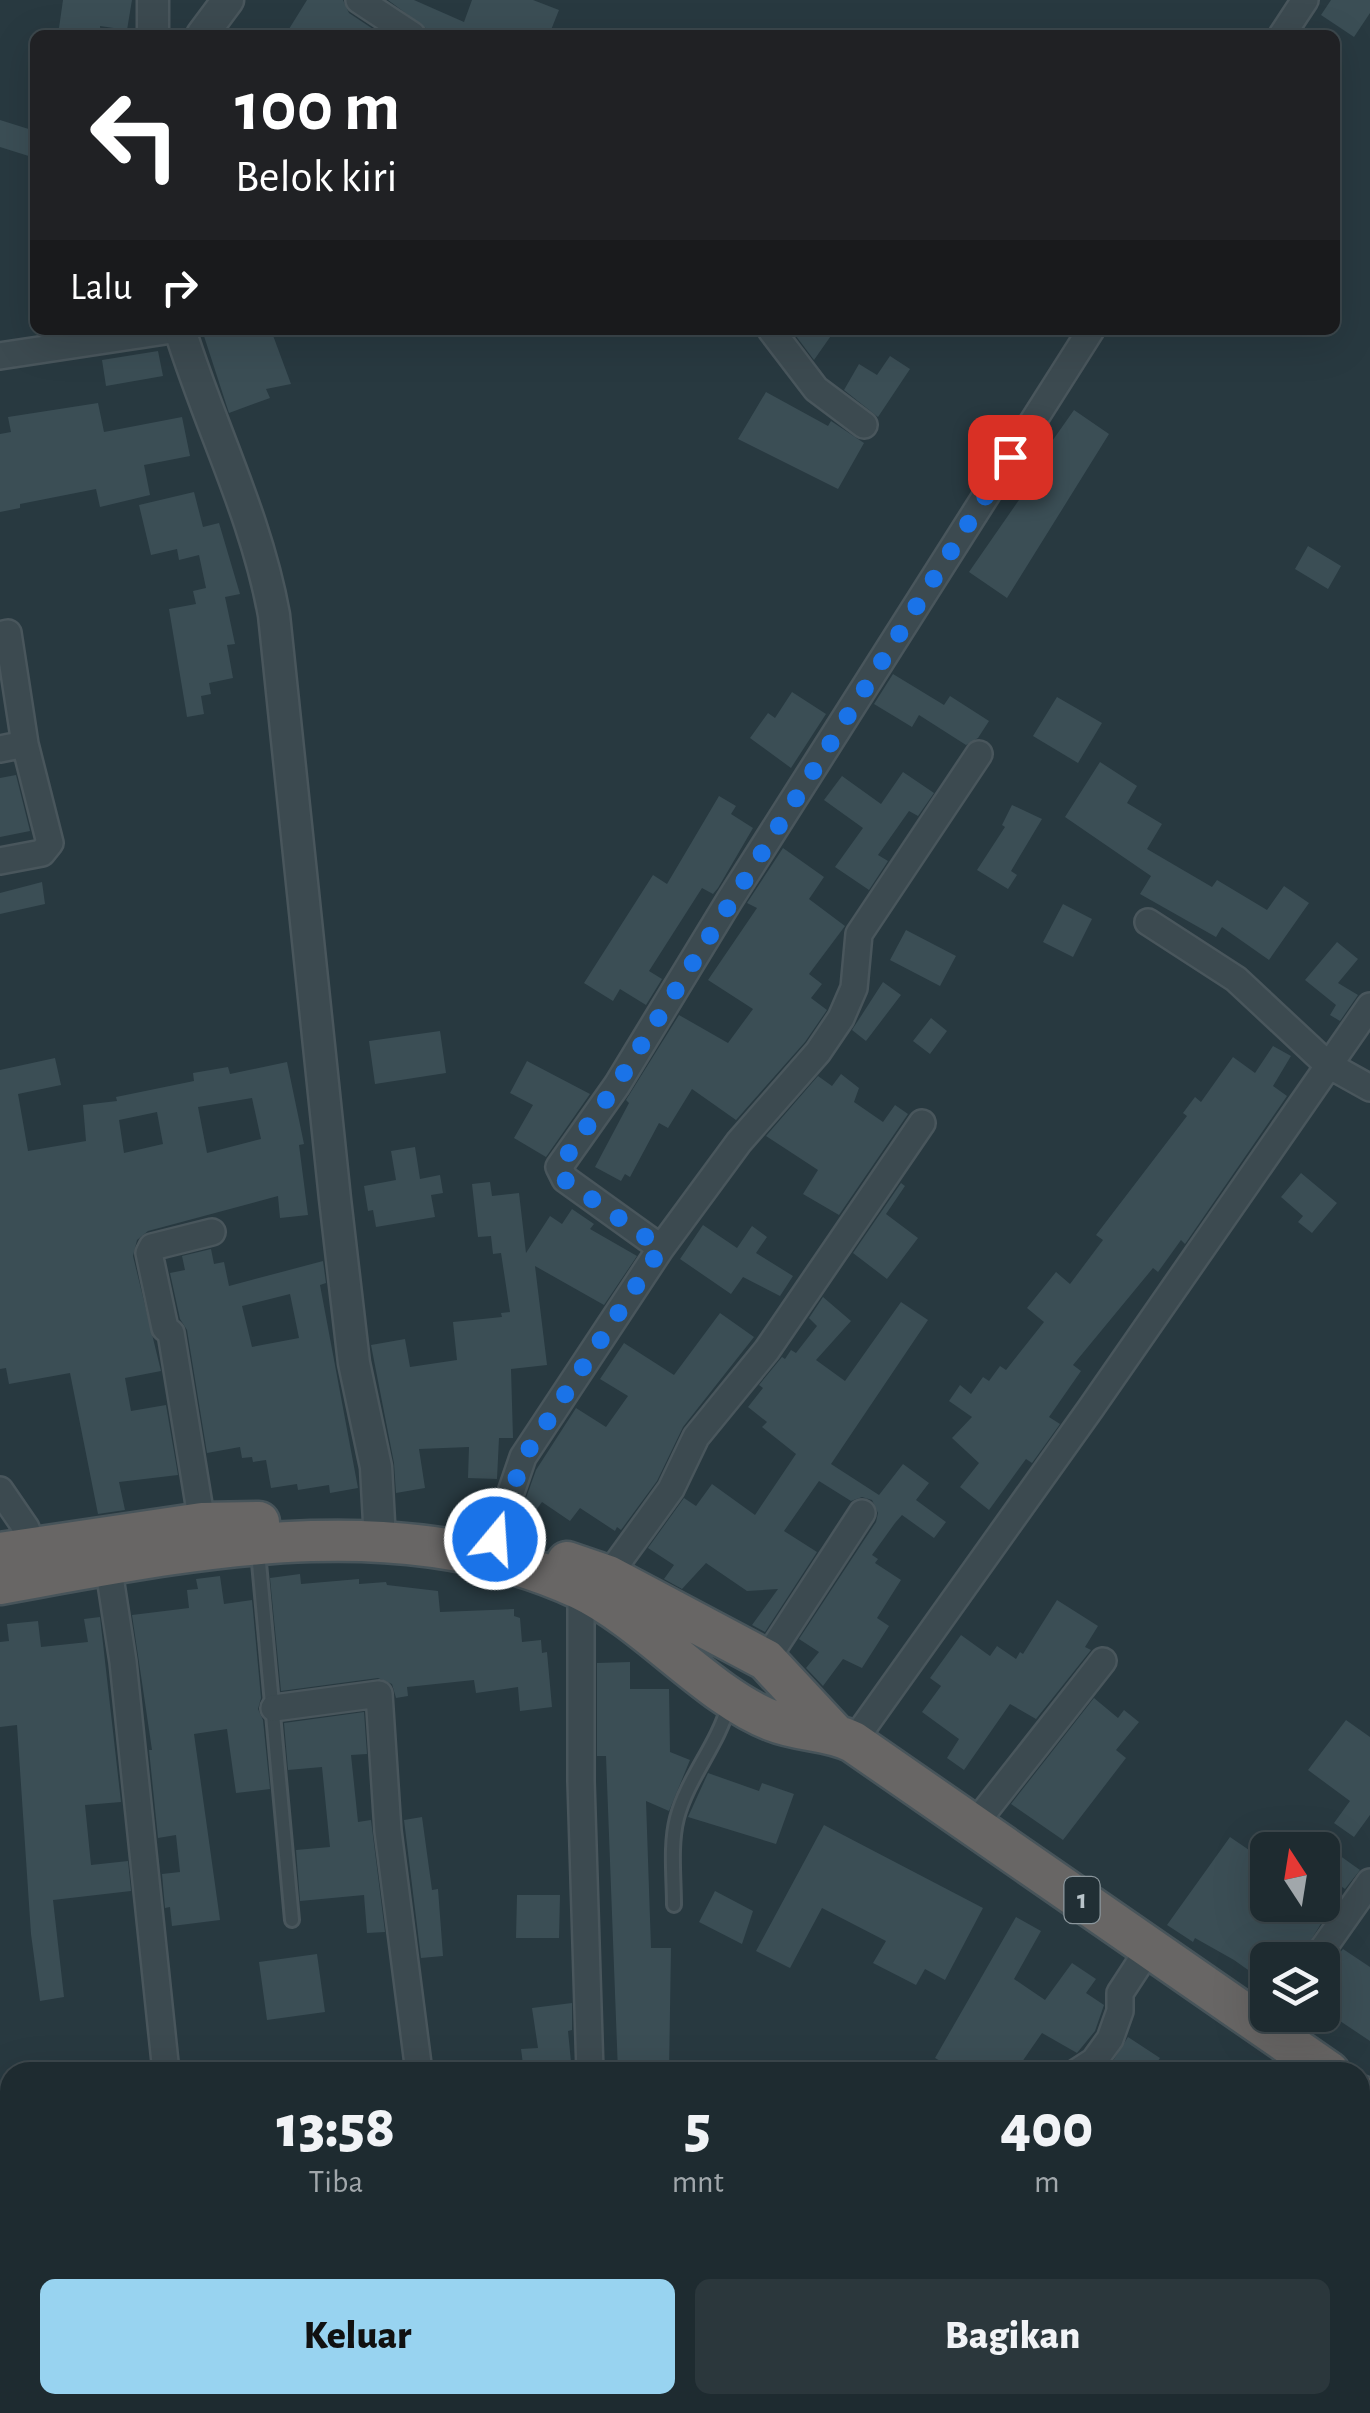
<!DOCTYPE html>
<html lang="id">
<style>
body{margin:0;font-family:"Alegreya Sans",sans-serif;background:#2b373c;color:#f1f3f6;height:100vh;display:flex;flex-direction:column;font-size:38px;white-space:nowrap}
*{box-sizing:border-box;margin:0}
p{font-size:32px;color:#a1a7ab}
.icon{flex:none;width:55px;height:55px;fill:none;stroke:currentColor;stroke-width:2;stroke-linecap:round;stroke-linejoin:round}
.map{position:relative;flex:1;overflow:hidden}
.sheet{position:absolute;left:0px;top:2062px;width:1370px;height:352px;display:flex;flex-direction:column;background:#1e2b30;border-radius:30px 30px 0 0;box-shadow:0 10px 40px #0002,0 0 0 2px #3c474c}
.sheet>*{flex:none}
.guide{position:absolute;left:30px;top:30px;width:1310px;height:305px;border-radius:15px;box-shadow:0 10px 40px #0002,0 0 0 2px #3c474c;background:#202124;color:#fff;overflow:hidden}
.needle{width:65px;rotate:348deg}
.fabs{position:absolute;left:1250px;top:1832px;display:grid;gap:20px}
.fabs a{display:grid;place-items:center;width:90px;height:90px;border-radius:15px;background:#1e2b30;box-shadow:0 10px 40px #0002,0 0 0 2px #3c474c;font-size:50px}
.pin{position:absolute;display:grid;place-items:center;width:85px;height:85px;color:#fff;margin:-42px;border-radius:20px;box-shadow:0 5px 15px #0006}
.me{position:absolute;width:110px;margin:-55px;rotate:18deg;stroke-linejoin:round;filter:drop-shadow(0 0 8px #0008)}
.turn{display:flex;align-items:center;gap:35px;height:210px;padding:0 40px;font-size:45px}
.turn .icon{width:130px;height:130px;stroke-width:2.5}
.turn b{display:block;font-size:70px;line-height:85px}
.then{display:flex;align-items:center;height:95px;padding:0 40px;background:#0003;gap:20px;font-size:38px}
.eta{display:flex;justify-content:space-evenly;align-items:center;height:170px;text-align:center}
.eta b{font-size:60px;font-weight:800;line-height:70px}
.primary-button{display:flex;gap:20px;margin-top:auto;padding:20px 40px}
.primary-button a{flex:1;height:115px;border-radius:15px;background:#98d3f0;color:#111;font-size:40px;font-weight:800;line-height:115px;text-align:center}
.primary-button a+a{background:#2b373c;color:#f1f3f6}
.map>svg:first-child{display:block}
.building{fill:#3b4e55;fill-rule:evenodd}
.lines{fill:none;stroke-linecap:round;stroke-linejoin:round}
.service-casing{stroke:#49565c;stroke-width:18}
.minor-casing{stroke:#49565c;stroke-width:30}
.tertiary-casing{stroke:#49565c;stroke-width:35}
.trunk-casing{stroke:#47545a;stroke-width:45}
.service{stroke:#3c4a50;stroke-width:12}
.minor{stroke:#3c4a50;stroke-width:25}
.tertiary{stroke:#3c4a50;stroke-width:30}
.trunk{stroke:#686665;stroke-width:40}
.route{stroke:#1a73e8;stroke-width:18;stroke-dasharray:0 32.4}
.labels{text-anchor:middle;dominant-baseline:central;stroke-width:10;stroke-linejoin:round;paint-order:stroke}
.shield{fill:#212f35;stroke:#8b979d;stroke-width:2.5}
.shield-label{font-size:28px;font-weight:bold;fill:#b9c4ca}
</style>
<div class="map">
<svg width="1370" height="2413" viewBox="0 0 1370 2413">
<rect width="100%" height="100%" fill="#283940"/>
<path class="building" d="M63,0H132L127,30L100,26L101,35H58Z
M307,0H343L349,13L382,35H299L289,29Z
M388,0H414L464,22L472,0H533L559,10L549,35H435Z
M1331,0H1370V13L1354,37L1321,15Z
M0,120L35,131V158L0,147Z
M202,330H271L291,384L266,389L270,398L229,413Z
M801,330H835L814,360L796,336Z
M158,351L163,376L106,386L102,360Z
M890,356L910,369L878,417L844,390L859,364L877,375Z
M766,392L828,426L831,421L864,443L838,489L738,439Z
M98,403L104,432L182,417L190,456L144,465L150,495L100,507L96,489L20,504V508L0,512V434L11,432L8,417Z
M1074,410L1109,434L1007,598L969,572L1030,484L1020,478L1037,450L1043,454Z
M194,492L203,527L219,523L240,594L225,597L235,644L227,645L233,678L209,683L211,694L201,696L204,714L187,717L169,609L196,604L193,591L206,588L199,555L179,560L177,549L151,555L139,505Z
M1308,546L1341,566L1328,589L1295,569Z
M893,674L944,705L950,696L989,721L978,738L966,745L919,715L912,727L874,704Z
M792,692L826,714L791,768L750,738L768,713L775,718Z
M1057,697L1102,723L1078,763L1033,736Z
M1100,762L1137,786L1127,803L1162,824L1147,849L1212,887L1217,880L1267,910L1284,886L1309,903L1269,960L1222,927L1216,937L1140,894L1151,876L1065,817Z
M903,772L934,793L918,816L909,811L878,855L888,861L869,890L835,867L863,828L824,800L842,776L881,804Z
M16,775L30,831L0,837V778Z
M719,796L736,806L731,814L753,828L718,888L713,894L702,888L649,971L662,979L646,1005L620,989L613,1001L584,983L653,875L667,884Z
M1012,805L1042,819L1011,871L1017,875L1008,889L977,870L1005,827L1002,825Z
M783,848L824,877L809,899L845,926L809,974L822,984L811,998L827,1010L805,1042L736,1120L692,1089L668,1128L659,1123L630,1177L625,1174L621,1181L595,1167L629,1103L626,1100L679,1015L728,1043L753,1009L708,980L757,908L747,903Z
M42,882L45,904L0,914V893Z
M1063,904L1092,919L1073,957L1043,942Z
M906,930L956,956L940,986L890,960Z
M1337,942L1358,959L1338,983L1358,995L1340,1021L1330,1015L1336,1005L1305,980Z
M883,982L901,995L866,1041L852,1030Z
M931,1018L947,1031L930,1054L913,1041Z
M440,1031L446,1073L375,1084L369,1041Z
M1273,1046L1291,1056L1273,1086L1287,1096L1185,1244L1181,1240L1158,1272L1153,1268L1073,1365L1081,1371L1049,1417L1060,1424L1032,1463L1026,1459L989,1510L960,1487L979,1463L952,1438L972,1417L949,1401L960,1385L971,1394L983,1377L989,1381L1000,1366L1006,1370L1044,1322L1027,1308L1056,1272L1070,1284L1103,1240L1096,1235L1187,1116L1183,1113L1195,1097L1201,1102L1233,1057L1255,1073Z
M55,1058L61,1085L18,1094L28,1151L86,1141L83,1105L117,1101L116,1097L194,1081L193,1073L228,1067L230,1074L287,1062L304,1144L299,1145L308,1215L280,1218L278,1196L148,1231L137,1240L133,1256L161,1371L125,1378L131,1411L166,1405L178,1475L119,1482L125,1510L98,1514L70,1373L9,1384L6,1368L0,1369V1070ZM252,1098L261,1139L207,1153L198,1107ZM157,1112L163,1144L124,1153L119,1120Z
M527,1061L590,1094L546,1157L514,1138L533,1105L510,1093Z
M841,1074L859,1088L854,1102L883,1122L895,1105L908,1114L839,1215L803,1194L818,1170L766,1136L818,1076L832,1086Z
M415,1147L420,1179L440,1175L443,1193L431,1195L435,1217L376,1227L373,1210L368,1211L364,1186L396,1180L391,1151Z
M1301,1173L1337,1203L1312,1233L1298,1222L1303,1216L1281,1197Z
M490,1182L492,1196L519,1193L526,1253L550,1216L562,1224L572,1209L594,1224L590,1229L637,1256L604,1305L535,1266L547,1365L511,1369L513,1438H499L497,1479L468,1478L469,1447L419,1449L425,1488L396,1493L394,1463L371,1345L405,1339L410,1367L457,1360L453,1322L502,1317L501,1313L510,1312L501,1253L493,1254L491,1236L478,1237L472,1184Z
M901,1183L905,1186L886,1214L918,1238L887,1279L853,1253Z
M703,1225L737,1248L752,1226L767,1237L756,1253L793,1276L780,1296L743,1277L731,1294L680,1259Z
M211,1249L214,1264L224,1262L229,1286L323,1261L326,1283L320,1285L358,1488L330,1493L329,1485L298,1490L297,1484L271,1488L266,1460L253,1462L252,1457L242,1458L240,1447L207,1453L187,1330L180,1319L170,1273L185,1270L182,1256ZM290,1294L299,1338L252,1347L242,1306Z
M823,1297L851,1321L816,1360L845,1381L901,1302L928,1320L831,1464L879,1495L903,1464L929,1483L916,1500L946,1522L934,1538L902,1515L895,1523L872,1555L878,1559L875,1563L901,1580L877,1618L889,1626L862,1668L843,1659L823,1686L806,1668L819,1652L799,1639L876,1522L878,1513L872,1500L862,1497L851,1501L819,1481L784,1531L817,1552L765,1632L752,1625L778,1589L747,1591L706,1563L682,1589L664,1579L674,1565L648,1548L684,1498L696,1506L712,1484L755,1515L796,1454L762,1427L767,1422L748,1407L763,1388L759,1385L782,1357L785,1359L791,1350L796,1353L817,1326L809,1318Z
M720,1313L754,1337L683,1427L657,1481L621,1530L617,1527L615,1531L580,1508L570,1521L542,1502L530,1518L521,1512L536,1470L576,1408L606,1427L628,1396L600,1379L624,1343L674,1375Z
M300,1574L301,1584L359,1579V1584L386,1582L387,1585L438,1591L440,1612L514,1609V1616L520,1618L522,1642L541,1640L542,1653L547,1652L552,1707L520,1711L518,1687L476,1693L474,1680L407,1687L408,1696L396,1698L392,1684L378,1678L281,1691L270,1578Z
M220,1576L224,1604L252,1600L261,1698L258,1709L263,1720L270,1789L236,1793L227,1729L194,1734L220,1920L172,1926L170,1907L165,1908L162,1874L180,1872L176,1835L158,1838L149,1750H152L132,1615L189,1608L187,1590L198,1589L196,1579Z
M1057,1600L1098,1626L1085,1647L1091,1650L1036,1719L1010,1704L964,1770L947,1758L959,1739L922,1712L941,1686L930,1678L961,1635L990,1656L997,1646L1016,1659L1020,1652L1023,1654Z
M100,1617L121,1802L85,1805L91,1865L128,1861L131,1891L53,1900L64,1997L40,2001L31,1934L17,1725L0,1727V1642L9,1641L7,1624L38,1621L41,1647L88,1642L84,1619Z
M630,1662V1689H669L670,1752L690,1760L669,1811L646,1801L651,1948H671L669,2072H618L606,1756H597V1663Z
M1094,1698L1118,1718L1124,1710L1139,1722L1116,1750L1126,1758L1063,1840L1011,1804Z
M364,1712L367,1754L351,1755L358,1822L371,1820L385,1932L367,1933L364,1895L300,1901L296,1850L330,1847L322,1767L288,1770L284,1723Z
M1346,1720L1370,1737V1815L1354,1837L1334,1823L1350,1801L1308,1770Z
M708,1773L759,1791L762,1783L794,1794L776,1844L688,1817Z
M422,1817L432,1890L438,1889L443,1956L421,1958L404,1820Z
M824,1825L983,1908L945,1980L925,1969L916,1985L873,1963L886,1941L822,1908L790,1968L756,1951Z
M1230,1837L1268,1863V1905H1298L1322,1922L1299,1960H1268V1984L1234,1960L1195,1938L1193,1942L1167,1925Z
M1322,1843L1360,1870L1345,1889L1322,1873Z
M715,1891L753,1911L742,1944L699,1922Z
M517,1895H560L559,1938H516Z
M1016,1917L1041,1931L1014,1979L1045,2000L1072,1963L1096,1979L1086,1993L1104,2005L1095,2031L1077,2053L1042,2033L1015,2072H960L935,2058Z
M1343,1949L1370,1967V2041L1322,2009V1974Z
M317,1954L325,2012L267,2020L259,1962Z
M572,2003V2030L568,2031L572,2072H524L521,2049L538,2048L532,2008Z
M1128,2037L1160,2058L1150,2072H1106Z"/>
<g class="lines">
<defs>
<path id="service" d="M258,1552L292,1920
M674,1905C674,1878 670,1845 677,1818C688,1777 718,1745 729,1704"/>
<path id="minor" d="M359,0L412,35
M1282,35L1305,0
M771,330L816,389L864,425
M0,356L172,330
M0,635L8,633L25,744L50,843L42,853L0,861
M0,749L25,744
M1148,922L1236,979L1327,1064L1370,1088
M661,1248L739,1142L818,1052L841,1018L854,988L859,934L979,754
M0,1490L26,1528L32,1547
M202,1523L171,1333L165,1328L149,1253L152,1247L212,1232
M495,1539L523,1457L661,1248L565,1179L559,1167L617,1085L729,901L1091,330
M108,1564L123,1662L166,2072
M608,1576L671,1489L696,1437L767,1350L922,1123
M581,1590V1781L590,2072
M766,1660L862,1513
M274,1708L379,1694L388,1831L419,2072
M853,1742L1091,1408L1370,1006
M974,1825L1103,1661
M1315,1960L1370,1882
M1077,2072L1094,2061L1110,2039L1120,2011V1993L1150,1947
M1360,2247L1370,2233
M198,2405V2413
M446,2405V2413
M1242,2413L1247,2405"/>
<path id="tertiary" d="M153,35V0
M202,35L228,0
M180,330C210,427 256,515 274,615L335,1199L354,1363L376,1467L379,1522"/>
<path id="trunk" d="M0,1553L202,1523L259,1522
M567,1562L608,1576L766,1660L833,1732
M0,1584C189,1550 398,1504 580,1589C647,1621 709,1697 773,1721C800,1732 827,1729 853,1742L1329,2072
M1360,2096L1370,2103"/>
</defs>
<use href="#service" class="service-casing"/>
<use href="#minor" class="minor-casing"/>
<use href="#tertiary" class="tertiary-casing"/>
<use href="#trunk" class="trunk-casing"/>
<use href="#service" class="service"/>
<use href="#minor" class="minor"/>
<use href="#tertiary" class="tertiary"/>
<use href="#trunk" class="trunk"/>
</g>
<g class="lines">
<path class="route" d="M495,1539L524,1457L661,1248L565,1180L559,1167L617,1084L1010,457"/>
</g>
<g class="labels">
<rect class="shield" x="1064.5" y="1877" width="35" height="46" rx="8"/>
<g class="shield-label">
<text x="1082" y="1900">1</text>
</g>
</g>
</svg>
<div class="fabs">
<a><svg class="needle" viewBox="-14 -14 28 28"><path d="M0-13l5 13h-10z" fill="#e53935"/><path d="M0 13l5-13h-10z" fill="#a1a7ab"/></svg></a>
<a><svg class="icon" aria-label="layers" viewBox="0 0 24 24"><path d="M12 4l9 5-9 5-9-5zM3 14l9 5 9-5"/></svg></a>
</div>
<div class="pin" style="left:1010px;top:457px;background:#d93025"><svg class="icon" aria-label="arrive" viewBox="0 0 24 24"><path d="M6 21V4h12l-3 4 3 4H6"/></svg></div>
<svg class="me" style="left:495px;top:1539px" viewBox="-20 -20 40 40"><circle r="17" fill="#1a73e8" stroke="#fff" stroke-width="3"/><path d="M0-11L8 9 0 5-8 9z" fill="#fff"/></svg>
<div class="guide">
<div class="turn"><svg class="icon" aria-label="left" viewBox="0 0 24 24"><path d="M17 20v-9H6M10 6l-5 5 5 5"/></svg><div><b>100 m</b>Belok kiri</div></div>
<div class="then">Lalu<svg class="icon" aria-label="right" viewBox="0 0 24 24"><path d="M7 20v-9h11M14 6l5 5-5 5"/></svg></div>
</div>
<section class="sheet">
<div class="eta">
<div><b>13:58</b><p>Tiba</p></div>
<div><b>5</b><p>mnt</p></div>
<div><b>400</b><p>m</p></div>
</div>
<div class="primary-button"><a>Keluar</a><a>Bagikan</a></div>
</section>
</div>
